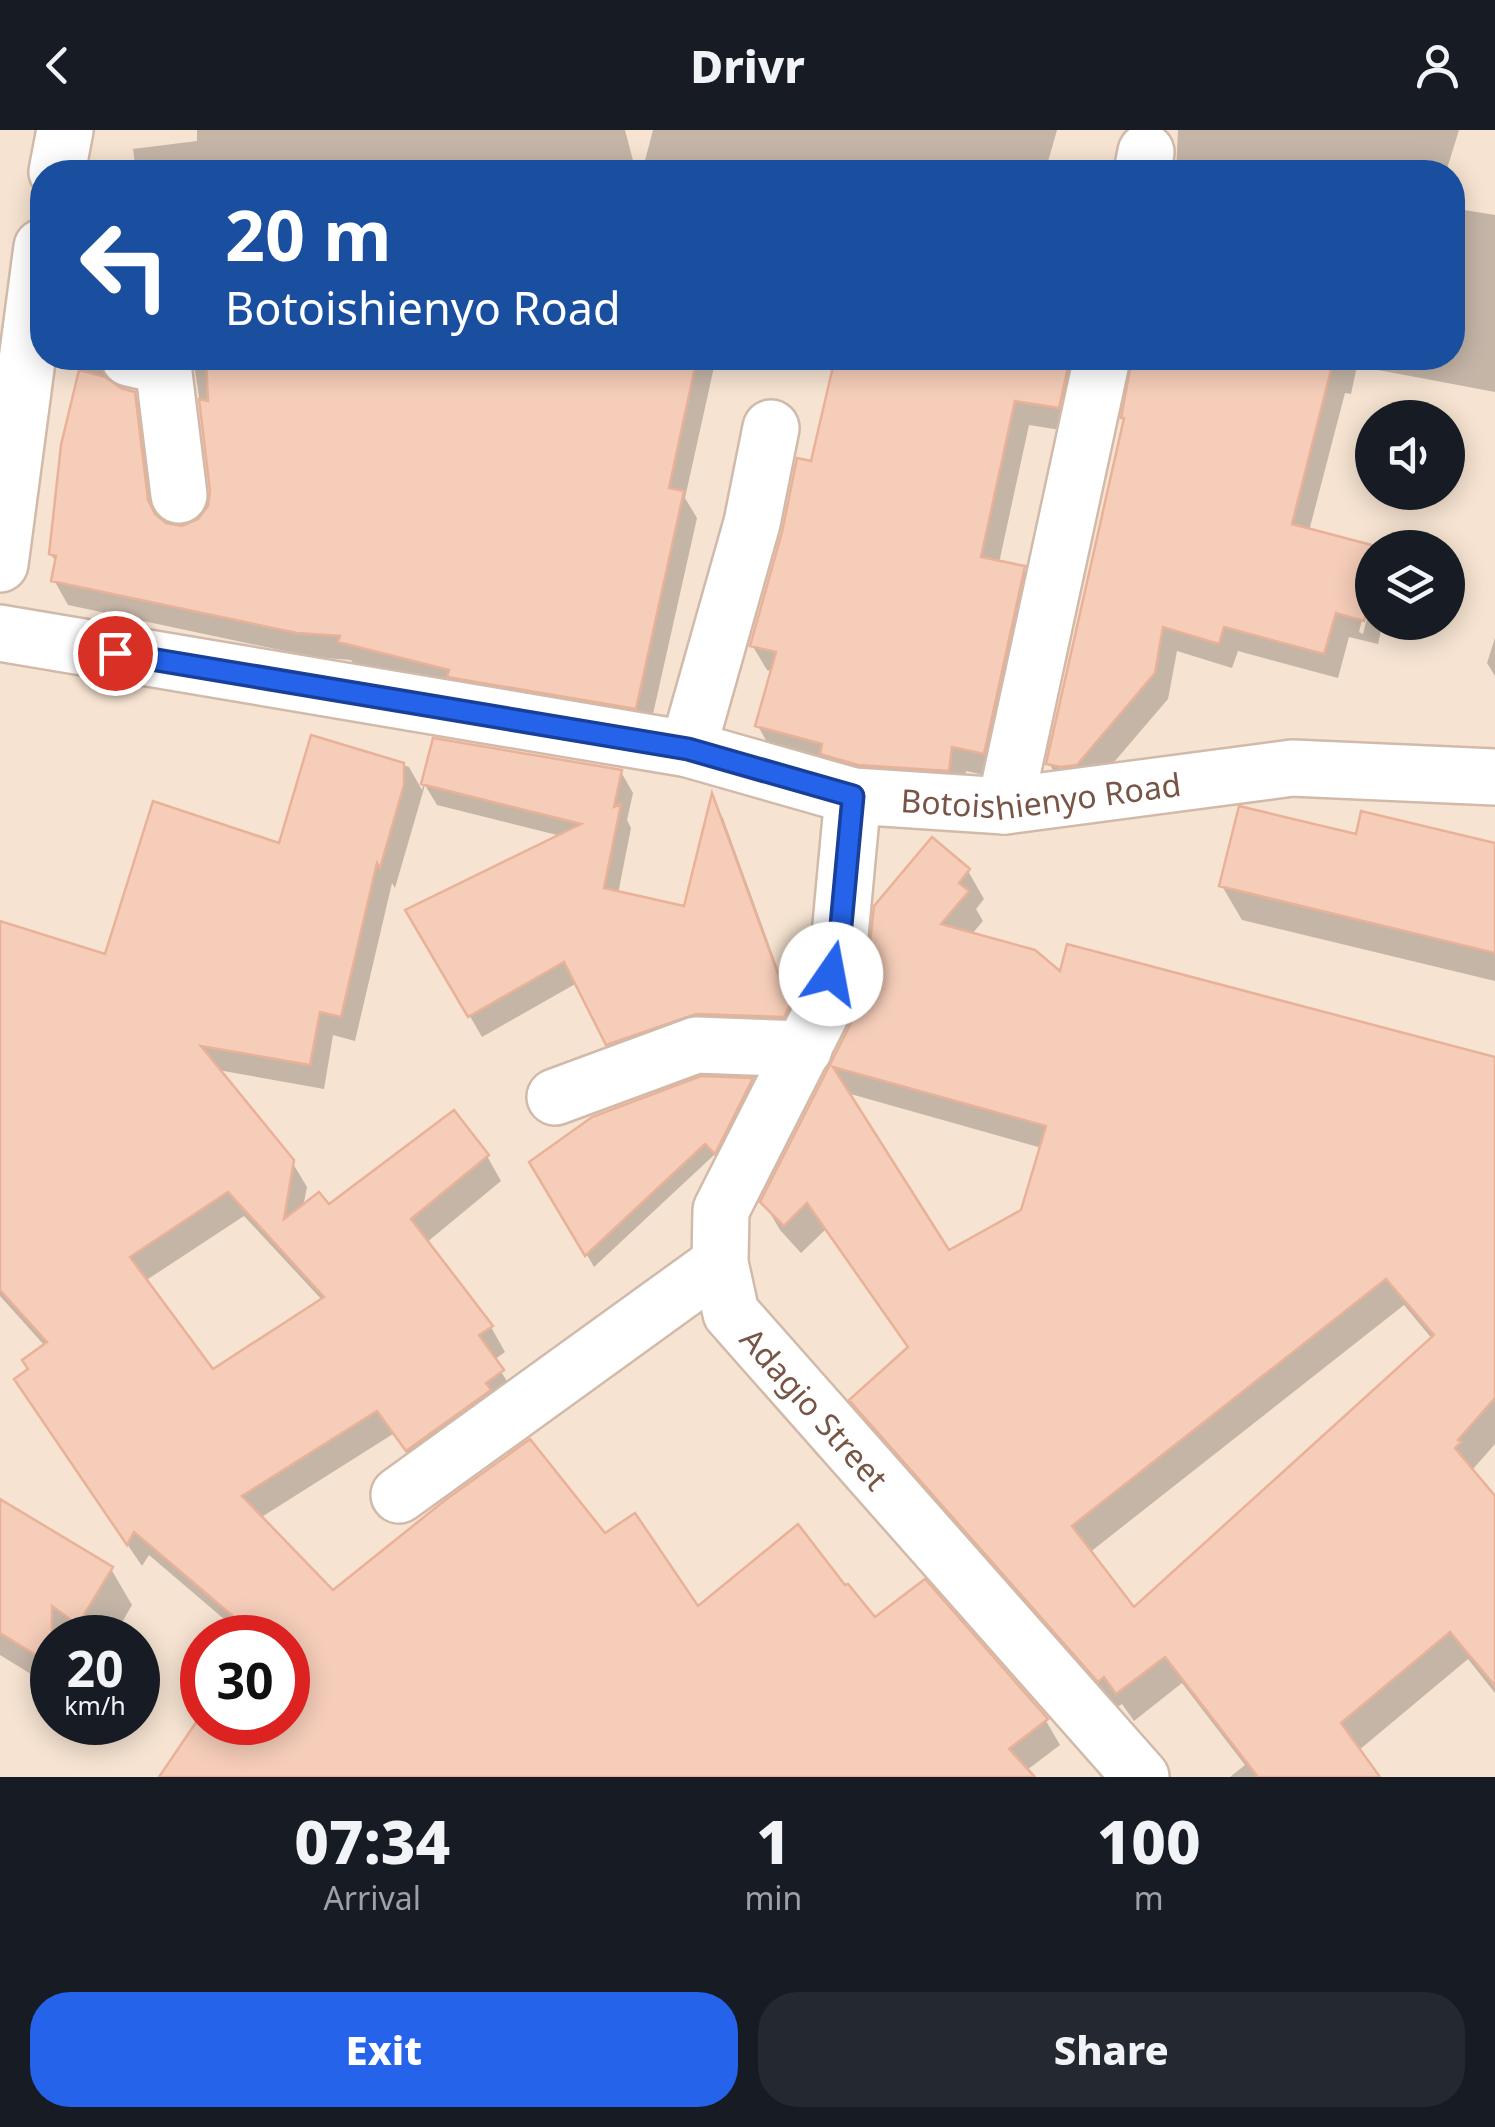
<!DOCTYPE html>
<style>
body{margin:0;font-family:"Noto Sans",sans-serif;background:#242831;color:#f1f3f6;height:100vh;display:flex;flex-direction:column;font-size:38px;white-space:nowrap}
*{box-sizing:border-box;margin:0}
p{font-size:32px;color:#9ea1a6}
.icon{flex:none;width:55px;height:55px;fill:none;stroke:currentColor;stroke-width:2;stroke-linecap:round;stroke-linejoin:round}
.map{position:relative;height:1647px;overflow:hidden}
.details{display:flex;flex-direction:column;background:#171b24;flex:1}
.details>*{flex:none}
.hud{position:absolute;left:30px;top:30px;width:1435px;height:210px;border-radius:40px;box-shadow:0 5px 25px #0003;background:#1a4fa0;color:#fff;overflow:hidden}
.controls{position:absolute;left:1355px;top:270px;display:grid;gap:20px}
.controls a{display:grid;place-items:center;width:110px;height:110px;border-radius:50%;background:#171b24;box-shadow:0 5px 25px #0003;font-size:50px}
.speed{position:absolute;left:30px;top:1485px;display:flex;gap:20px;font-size:50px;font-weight:700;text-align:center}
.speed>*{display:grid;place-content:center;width:130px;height:130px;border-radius:50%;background:#171b24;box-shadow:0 5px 25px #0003;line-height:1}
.speed small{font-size:25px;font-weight:400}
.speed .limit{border:15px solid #d22;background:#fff;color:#111}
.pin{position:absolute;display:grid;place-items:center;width:85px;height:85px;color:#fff;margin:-42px;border:5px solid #fff;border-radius:50%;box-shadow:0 2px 10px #0007}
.me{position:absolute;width:110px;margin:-55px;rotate:12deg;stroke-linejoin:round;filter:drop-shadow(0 0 8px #0008)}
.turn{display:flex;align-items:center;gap:35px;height:210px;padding:0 30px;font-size:45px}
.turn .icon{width:130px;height:130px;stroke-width:2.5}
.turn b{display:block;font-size:70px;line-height:85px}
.eta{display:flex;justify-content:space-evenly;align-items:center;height:170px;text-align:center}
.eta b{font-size:60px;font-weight:800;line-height:70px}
.primary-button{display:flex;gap:20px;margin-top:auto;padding:20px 30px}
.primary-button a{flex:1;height:115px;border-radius:40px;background:#2563eb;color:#fff;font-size:40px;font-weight:800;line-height:115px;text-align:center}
.primary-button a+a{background:#242831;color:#f1f3f6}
header{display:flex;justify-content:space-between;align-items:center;height:130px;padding:0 30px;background:#171b24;font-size:45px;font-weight:800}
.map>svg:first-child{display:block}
.residential{fill:#f6e3d1;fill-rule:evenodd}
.shadow{fill:#0003;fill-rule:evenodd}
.building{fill:#f5cdb9;stroke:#e9b298;stroke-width:2.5;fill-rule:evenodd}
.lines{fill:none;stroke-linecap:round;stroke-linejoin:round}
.minor-casing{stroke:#d2baab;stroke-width:60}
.minor{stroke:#fff;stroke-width:55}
.route-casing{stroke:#184099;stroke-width:25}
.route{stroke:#2563eb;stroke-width:18}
.labels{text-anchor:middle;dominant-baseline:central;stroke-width:8;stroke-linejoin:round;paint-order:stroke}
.street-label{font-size:32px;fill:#785647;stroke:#fff6eb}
</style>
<header><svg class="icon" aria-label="back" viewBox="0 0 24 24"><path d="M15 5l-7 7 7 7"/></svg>Drivr<svg class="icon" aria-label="person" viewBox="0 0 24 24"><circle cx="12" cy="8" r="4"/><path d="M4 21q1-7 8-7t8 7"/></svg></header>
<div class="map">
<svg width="1495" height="1647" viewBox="0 0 1495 1647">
<rect width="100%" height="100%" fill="#fef2e4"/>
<path class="residential" d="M0,0H1495V1647H0ZM42,42H1452V228H42ZM1372,288H1448V362H1372ZM1372,418H1448V492H1372ZM52,1508H138V1592H52ZM202,1508H288V1592H202Z"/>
<path class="shadow" d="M197,0H625L636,42H136L133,19L197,11Z
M653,0H1057L1045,42H642Z
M1178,0H1459L1446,42H1176Z
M1452,78L1495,85V262L1357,236L1351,264L1345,263L1309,401L1372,418V448L1359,502L1363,504L1372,468V492H1383L1378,514L1349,507L1338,548L1238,521L1232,538L1177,521L1168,569L1091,659L1063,658L1049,633L1126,291L1135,228H1452Z
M84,228H126L112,246V255L133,264L148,289L160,392L182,399L198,393L210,379L213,361L195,240L175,228H716L685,368L697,388L649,602L355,536L351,530L313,527L68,475L54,450L57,434L51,424L63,317Z
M838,228H1099L1073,302L1029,295L999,433L1023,439L1038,464L998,648L966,641L962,665L772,621L758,596L773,542L767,540L752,515L813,334Z
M1495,508V546L1487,533Z
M312,608L409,637L422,660L434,610L621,642L633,663L627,690L631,698L618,764L686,779L713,670L723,688L791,875L802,895L621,935L577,853L482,907L409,781L561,706L437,675L425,655L395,758L392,753L355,911L333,905L324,959L218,940L292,1032L307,1057L303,1077H328L453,984L487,1026L501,1051L426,1113L491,1197L505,1222L494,1230L516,1266L422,1344L393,1304L260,1388L333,1463L604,1407L698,1479L845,1459L875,1490L924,1453L1046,1591L1060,1615L1023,1643L1026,1647H169L198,1592L191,1580L202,1565V1592H288V1508L245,1507L149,1425L142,1436L32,1274L31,1240L45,1216L0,1166V794L107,827L281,716ZM244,1086L323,1171L212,1242L145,1151Z
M1358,707L1495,716V851L1242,790L1222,756Z
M968,741L984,769L976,779L983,791L971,805L1061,846L1495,929V1314L1473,1339V1344L1495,1370V1563L1468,1529L1358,1621L1375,1647H1230L1245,1635L1182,1553L1134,1591L1122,1574L1116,1578L869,1298L852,1270L909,1220L825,1100L801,1123L780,1100L763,1071L852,896L873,813ZM847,963L1042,1018L1023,1082L948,1123ZM1404,1175L1433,1210L1134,1480L1089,1423Z
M751,951L758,963L722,1034L714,1025L594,1137L533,1032Z
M0,1372L111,1439L132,1475L113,1508H52V1557L0,1525Z"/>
<path class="building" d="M206,228H697L669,358L684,361L636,579L447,547L449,540L338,512L340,506L297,503L51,451L56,426L49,424L61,315L79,240L105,247L121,258L135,262L148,370L155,384L166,393L182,396L198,389L208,376L210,361L199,269L208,271Z
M835,228H1070L1059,278L1015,271L981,427L1025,436L984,624L952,617L949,641L858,635L820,624L822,614L755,596L776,522L750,516L782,402L797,328L811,331Z
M1132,228H1334L1292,394L1383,418H1372V458L1364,491L1336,483L1324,524L1224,497L1219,514L1163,497L1155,543L1077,635L1061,637L1046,634L1124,288H1121Z
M311,605L404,633V655L380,738L377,733L341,887L320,882L310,935L201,916L294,1030L284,1089L319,1062L329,1074L454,980L489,1025L411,1089L493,1196L479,1205L504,1240L486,1253L491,1260L406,1321L377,1281L242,1366L333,1460L444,1371L530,1309L605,1403L635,1383L698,1476L798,1394L845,1455L848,1454L875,1487L925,1449L1048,1589L1009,1619L1035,1647H159L199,1588L188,1580L202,1560V1592H288V1508H241L248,1499L134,1402L127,1415L14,1249L28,1239L22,1230L47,1212L0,1160V791L105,824L153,671L279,713ZM228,1062L324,1167L213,1239L130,1127Z
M433,608L622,640L614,677L621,674L604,758L684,776L712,663L782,855L792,871L784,887L696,884L606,915L564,832L468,887L405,780L581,694L421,654Z
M1239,676L1356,704L1361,681L1495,713V823L1219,756Z
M932,707L970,739L959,753L969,761L941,794L1035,820L1060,841L1067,814L1495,927V1268L1458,1310L1461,1312L1455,1318L1495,1366V1556L1450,1502L1341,1593L1380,1647H1258L1165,1527L1116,1564L1104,1547L1098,1552L849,1270L908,1217L807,1073L784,1096L760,1072L850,895L870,812L874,776ZM833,937L1046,996L1021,1080L949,1120ZM1386,1149L1434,1205L1134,1477L1072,1396Z
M701,946L753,948L715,1024L705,1014L585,1126L529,1032L592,987Z
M0,1369L113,1437L78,1495L52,1476V1535L0,1503Z"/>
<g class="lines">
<defs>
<g id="minor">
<path d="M57,42L65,0"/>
<path d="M1142,42L1146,22"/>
<path d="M129,228L150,233L164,243L179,365"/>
<path d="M0,434L42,117"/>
<path id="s1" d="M0,503L688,619L853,666L1005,676L1292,638L1495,647"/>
<path d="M688,619L752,393L771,298"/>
<path id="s2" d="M853,666L840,805L822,881L721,1080L720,1133L731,1183L1141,1647"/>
<path d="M1005,676L1102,228"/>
<path d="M555,967L696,915L804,919"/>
<path d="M399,1365L720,1133"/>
</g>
</defs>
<use href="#minor" class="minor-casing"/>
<use href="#minor" class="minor"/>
</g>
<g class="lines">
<defs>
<path id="route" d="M115,523L688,619L853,666L840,806L831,844"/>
</defs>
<use href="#route" class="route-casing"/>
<use href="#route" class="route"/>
</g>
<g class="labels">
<g class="street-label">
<text stroke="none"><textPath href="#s1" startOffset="1058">Botoishienyo Road</textPath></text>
<text stroke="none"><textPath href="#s2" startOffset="672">Adagio Street</textPath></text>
</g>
</g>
</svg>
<div class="controls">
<a><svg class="icon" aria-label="sound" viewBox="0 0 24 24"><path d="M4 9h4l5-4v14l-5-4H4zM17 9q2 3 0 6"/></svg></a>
<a><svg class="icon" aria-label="layers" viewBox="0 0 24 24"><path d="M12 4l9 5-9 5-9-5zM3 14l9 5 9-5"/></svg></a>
</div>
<div class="speed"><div>20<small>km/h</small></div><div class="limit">30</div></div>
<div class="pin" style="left:115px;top:523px;background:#d93025"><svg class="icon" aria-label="arrive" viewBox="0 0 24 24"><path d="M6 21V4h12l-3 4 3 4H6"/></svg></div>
<svg class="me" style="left:831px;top:844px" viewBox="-20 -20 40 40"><circle r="19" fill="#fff"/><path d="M0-13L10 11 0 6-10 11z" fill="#2563eb"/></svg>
<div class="hud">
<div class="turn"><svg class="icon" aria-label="left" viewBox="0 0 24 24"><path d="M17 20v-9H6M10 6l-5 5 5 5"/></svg><div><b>20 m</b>Botoishienyo Road</div></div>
</div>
</div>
<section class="details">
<div class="eta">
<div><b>07:34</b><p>Arrival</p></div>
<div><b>1</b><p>min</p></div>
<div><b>100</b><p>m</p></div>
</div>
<div class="primary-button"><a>Exit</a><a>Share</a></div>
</section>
